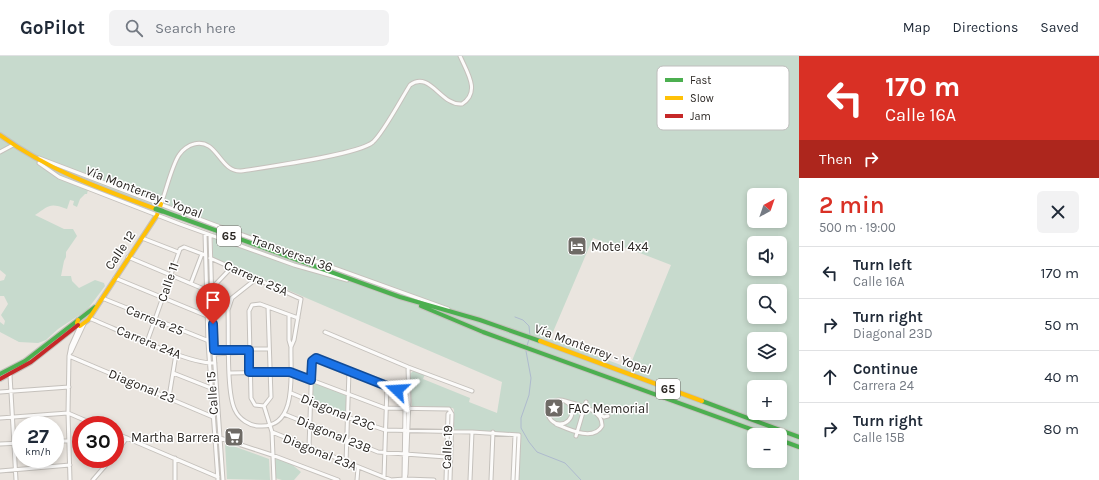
<!DOCTYPE html>
<meta charset="utf-8">
<style>
body{margin:0;font-family:Karla,sans-serif;background:#f2f2f3;color:#1f2937;height:100vh;display:flex;flex-direction:column;font-size:15px;white-space:nowrap}
*{box-sizing:border-box;margin:0}
p{font-size:13px;color:#747a83}
.icon{flex:none;width:22px;height:22px;fill:none;stroke:currentColor;stroke-width:2;stroke-linecap:round;stroke-linejoin:round}
.map{position:relative;flex:1;overflow:hidden}
.sheet{display:flex;flex-direction:column;background:#fff;width:300px}
.sheet>*{flex:none}
.hud{background:#d93025;color:#fff;overflow:hidden}
.needle{width:26px;rotate:40deg}
.fabs{position:absolute;left:747px;top:132px;display:grid;gap:8px}
.fabs a{display:grid;place-items:center;width:40px;height:40px;border-radius:6px;background:#fff;box-shadow:0 2px 6px #0003;font-size:20px}
.speed{position:absolute;left:12px;top:360px;display:flex;gap:8px;font-size:20px;font-weight:700;text-align:center}
.speed>*{display:grid;place-content:center;width:52px;height:52px;border-radius:50%;background:#fff;box-shadow:0 2px 6px #0003;line-height:1}
.speed small{font-size:10px;font-weight:400}
.speed .limit{border:6px solid #d22;background:#fff;color:#111}
.pin{position:absolute;display:grid;place-items:center;width:34px;height:34px;color:#fff;margin:-41px -17px;border-radius:50% 50% 50% 0;rotate:-45deg;box-shadow:0 0 4px #0007}
.pin .icon{rotate:45deg}
.me{position:absolute;width:44px;margin:-22px;rotate:290deg;stroke-linejoin:round;filter:drop-shadow(0 0 3px #0008)}
.turn{display:flex;align-items:center;gap:14px;height:84px;padding:0 20px;font-size:18px}
.turn .icon{width:52px;height:52px;stroke-width:2.5}
.turn b{display:block;font-size:28px;line-height:34px}
.then{display:flex;align-items:center;height:38px;padding:0 20px;background:#0003;gap:8px;font-size:15px}
.round{display:grid;place-items:center;flex:none;width:42px;height:42px;border-radius:6px;background:#f2f2f3}
.headline{display:flex;align-items:center;justify-content:space-between;height:68px;padding:0 20px}
h1{font-size:24px;font-weight:600;line-height:30px;color:#d93025}
ul{padding:0;list-style:none}
li{display:flex;align-items:center;gap:12px;height:52px;padding:0 20px;border-top:1px solid #e0e1e3}
li div{flex:1}
li b{display:block;font-size:15px}
li em{font-style:normal}
header{display:flex;align-items:center;gap:24px;box-sizing:border-box;height:56px;padding:0 20px;background:#fff;border-bottom:1px solid #e0e1e3}
header strong{font-size:19px}
nav{display:flex;gap:22px;margin-inline-start:auto;font-size:14px}
.search{width:280px;height:36px;background:#f2f2f3;display:flex;align-items:center;gap:10px;box-sizing:border-box;padding:0 14px;border-radius:6px;color:#747a83;font-size:15px}
main{display:flex;flex:1;min-height:0}
.map>svg:first-child{display:block}
.green{fill:#c7dacd;fill-rule:evenodd}
.lines{fill:none;stroke-linecap:round;stroke-linejoin:round}
.stream{stroke:#aebace;stroke-width:1}
.street-casing{stroke:#c5c1bc;stroke-width:5}
.fast-casing{stroke:#c5c1bc;stroke-width:6}
.slow-casing{stroke:#c5c1bc;stroke-width:6}
.jam-casing{stroke:#c5c1bc;stroke-width:6}
.street{stroke:#fcfbfa;stroke-width:3}
.fast{stroke:#4caf50;stroke-width:4}
.slow{stroke:#ffc107;stroke-width:4}
.jam{stroke:#c62828;stroke-width:4}
.fast-bridge-casing{stroke:#c5c1bc;stroke-width:7;stroke-linecap:butt}
.fast-bridge{stroke:#4caf50;stroke-width:5}
.route-casing{stroke:#114b97;stroke-width:10}
.route{stroke:#1a73e8;stroke-width:7}
.labels{text-anchor:middle;dominant-baseline:central;stroke-width:3;stroke-linejoin:round;paint-order:stroke}
.shield{fill:#fff;stroke:#6b6865;stroke-width:1}
.shield-label{font-size:12px;font-weight:bold;fill:#2b2723}
.street-label{font-size:13px;fill:#2b2723;stroke:#fff}
.poi-label{font-size:13px;fill:#2b2723;stroke:#fff;text-anchor:start}
.key{fill:#fff;stroke:#bfbebd;stroke-width:1}
.key-label{font-size:11px;fill:#2b2723}
</style>
<header>
<strong>GoPilot</strong>
<div class="search"><svg class="icon" aria-label="search" viewBox="0 0 24 24"><circle cx="10" cy="10" r="6"/><path d="M15 15l6 6"/></svg>Search here</div>
<nav><a>Map</a><a>Directions</a><a>Saved</a></nav>
</header>
<main>
<div class="map">
<svg width="799" height="424" viewBox="0 0 799 424">
<rect width="100%" height="100%" fill="#eae5df"/>
<path class="green" d="M0,0H799V424H515L517,378L454,374V354L453,352L412,351L410,321V318L413,315L425,318L423,323L470,342L469,346L497,357L502,326L213,202V174L89,129L87,138H85L80,143L77,151L73,149L74,145L70,144L67,153C49,146 49,150 35,159L64,173H73L77,180L66,196V201L64,205L61,220H71L72,225L79,232L95,224L104,227L105,230L87,254L58,273L46,284L38,287L19,286L0,276V266L4,269L5,265L1,259L8,248L4,240H0V225L4,224L6,219L0,214ZM754,139H780V165H754ZM593,182L616,191L627,192L671,209L629,312L550,283ZM754,187H780V213H754ZM754,235H780V261H754ZM754,283H780V309H754ZM754,331H780V357H754ZM754,379H780V405H754Z
M312,326L347,339L346,359L311,344Z
M225,387L269,403L270,424L227,423Z
M274,400L289,406L301,416L294,424H282L275,422Z"/>
<g class="lines">
<path class="stream" d="M515,261L523,264L529,270L530,280
M527,290L529,283
M526,295L531,322L529,339L521,362V372L529,386L537,396L565,407L581,424"/>
<defs>
<path id="street" d="M0,96L13,89
M39,102L215,169L448,253
M39,107L59,121L180,168L294,209L347,224
M161,148C166,135 172,109 179,99C182,94 189,89 194,88C218,82 219,116 241,115C266,111 358,99 373,86C384,76 401,43 410,29C430,14 441,50 462,48C481,36 467,16 460,0
M205,177L208,286L218,424
M210,179L213,282L223,424
M142,182L178,196
M128,201L206,234
M210,202L301,243L294,284L291,291
M115,222L207,260
M256,223L232,242L228,254C229,276 226,337 235,354C239,363 250,370 259,370C299,373 290,315 291,291L289,284V260
M191,227L202,198
M212,232L231,212
M102,242L214,287
M89,262C117,273 189,309 215,307
M325,276L408,311L472,335
M147,286L180,193L184,191L205,199
M214,293H269
M71,296L84,268
M214,298L247,296L249,294
M69,300L213,361
M173,317L211,332
M230,317L290,316L385,352L449,353L452,358L450,424
M10,319L16,424
M0,336L69,331
M291,337L347,361L385,374L472,376L519,379L517,424
M169,341L176,298
M548 356a12 12 0 1 1 24 0a12 12 0 1 1-24 0Z
M264,350L255,349L251,342L249,255L252,249L260,248L298,262
M264,350L271,341L268,251
M264,350L272,376L274,424
M596,356L604,361L608,360
M284,358L378,396L446,401
M0,362L68,357L96,369
M556,368C568,373 593,386 602,370C603,353 578,349 565,345
M272,376L391,424
M115,377L218,421
M576,380L586,346
M220,382L272,399L338,424
M55,385H69
M0,388L21,387
M309,391L312,305L314,302L408,337
M115,397L127,382
M175,402V424
M346,407L349,315
M0,415L70,409
M384,421L387,330
M404,422L405,352L408,341
M405,423L406,418L409,345L408,311
M70,424L68,357L69,300L71,290L80,270
M93,424L111,403
M357,424L358,412
M391,424L405,423L434,424
M446,424L448,358L450,356
M470,424L472,376
M491,424L493,376
M513,424L515,379"/>
<path id="fast" d="M162,155L400,241L480,264L540,285
M421,250L483,276L767,379
M0,318L25,305L95,251
M702,345L799,381
M780,384L799,391"/>
<path id="slow" d="M0,79C48,114 101,133 156,153
M78,264L77,267L80,270L88,264L157,159L161,148
M540,285L702,345"/>
<path id="jam" d="M0,323L31,306L78,269"/>
</defs>
<use href="#street" class="street-casing"/>
<use href="#fast" class="fast-casing"/>
<use href="#slow" class="slow-casing"/>
<use href="#jam" class="jam-casing"/>
<use href="#street" class="street"/>
<use href="#fast" class="fast"/>
<use href="#slow" class="slow"/>
<use href="#jam" class="jam"/>
<defs>
<path id="fast-bridge" d="M156,153L162,155"/>
</defs>
<use href="#fast-bridge" class="fast-bridge-casing"/>
<use href="#fast-bridge" class="fast-bridge"/>
</g>
<g class="lines">
<defs>
<path id="route" d="M213,268L214,294H249V316H290L311,324L312,305L316,302L397,334"/>
</defs>
<use href="#route" class="route-casing"/>
<use href="#route" class="route"/>
</g>
<defs>
<symbol id="hotel-square" viewBox="-11 -11 22 22"><rect x="-9" y="-9" width="18" height="18" rx="4" fill="#6e6a65" stroke="#fff"/><path d="M-6-4.5h1.5V1H6V5H4.5V3h-9V5H-6ZM-4 0a1.8 1.8 0 1 1 3.6 0ZM.5 0V-2.5h3Q6-2.5 6 0Z" fill="#fff"/></symbol>
<symbol id="sight-square" viewBox="-11 -11 22 22"><rect x="-9" y="-9" width="18" height="18" rx="4" fill="#6e6a65" stroke="#fff"/><path d="M0-6L1.8-2.2L6-1.7L2.9 1.2L3.7 5.4L0 3.3L-3.7 5.4L-2.9 1.2L-6-1.7L-1.8-2.2Z" fill="#fff"/></symbol>
<symbol id="supermarket-square" viewBox="-11 -11 22 22"><rect x="-9" y="-9" width="18" height="18" rx="4" fill="#6e6a65" stroke="#fff"/><path d="M-6-5.5h2.5l.6 2H6L4.5 2H-2.5L-4.4-4H-6ZM-1.5 3.2a1.3 1.3 0 1 0 .1 0ZM3 3.2a1.3 1.3 0 1 0 .1 0Z" fill="#fff"/></symbol>
</defs>
<g fill-rule="evenodd">
<use href="#hotel-square" x="566" y="179" width="22" height="22"/>
<use href="#sight-square" x="543" y="341" width="22" height="22"/>
<use href="#supermarket-square" x="223" y="370" width="22" height="22"/>
</g>
<g class="labels">
<g class="shield">
<rect x="217" y="170" width="24" height="20" rx="3"/>
<rect x="656" y="323" width="24" height="20" rx="3"/>
</g>
<g class="shield-label">
<text x="229" y="180">65</text>
<text x="668" y="333">65</text>
</g>
<g class="street-label">
<text transform="translate(144 136) rotate(21)">Vía Monterrey - Yopal</text>
<text transform="translate(120 194) rotate(-56)">Calle 12</text>
<text transform="translate(292 197) rotate(20)">Transversal 36</text>
<text transform="translate(256 222) rotate(24)">Carrera 25A</text>
<text transform="translate(168 226) rotate(-71)">Calle 11</text>
<text transform="translate(155 264) rotate(22)">Carrera 25</text>
<text transform="translate(149 286) rotate(22)">Carrera 24A</text>
<text transform="translate(593 293) rotate(20)">Vía Monterrey - Yopal</text>
<text transform="translate(142 330) rotate(22)">Diagonal 23</text>
<text transform="translate(212 337) rotate(-94)">Calle 15</text>
<text transform="translate(338 356) rotate(22)">Diagonal 23C</text>
<text transform="translate(334 378) rotate(22)">Diagonal 23B</text>
<text transform="translate(447 391) rotate(-88)">Calle 19</text>
<text transform="translate(320 396) rotate(22)">Diagonal 23A</text>
</g>
<g class="poi-label">
<text x="591" y="190">Motel 4x4</text>
<text x="568" y="352">FAC Memorial</text>
<text x="220" y="381" text-anchor="end">Martha Barrera</text>
</g>
</g>
<rect x="657" y="10" width="132" height="64" rx="6" class="key"/>
<rect x="665" y="22" width="18" height="4" fill="#4caf50"/>
<rect x="665" y="40" width="18" height="4" fill="#ffc107"/>
<rect x="665" y="58" width="18" height="4" fill="#c62828"/>
<g class="key-label">
<text x="690" y="28">Fast</text>
<text x="690" y="46">Slow</text>
<text x="690" y="64">Jam</text>
</g>
</svg>
<div class="fabs">
<a><svg class="needle" viewBox="-14 -14 28 28"><path d="M0-13l5 13h-10z" fill="#e53935"/><path d="M0 13l5-13h-10z" fill="#747a83"/></svg></a>
<a><svg class="icon" aria-label="sound" viewBox="0 0 24 24"><path d="M4 9h4l5-4v14l-5-4H4zM17 9q2 3 0 6"/></svg></a>
<a><svg class="icon" aria-label="search" viewBox="0 0 24 24"><circle cx="10" cy="10" r="6"/><path d="M15 15l6 6"/></svg></a>
<a><svg class="icon" aria-label="layers" viewBox="0 0 24 24"><path d="M12 4l9 5-9 5-9-5zM3 14l9 5 9-5"/></svg></a>
<a>+</a>
<a>−</a>
</div>
<div class="speed"><div>27<small>km/h</small></div><div class="limit">30</div></div>
<div class="pin" style="left:213px;top:268px;background:#d93025"><svg class="icon" aria-label="arrive" viewBox="0 0 24 24"><path d="M6 21V4h12l-3 4 3 4H6"/></svg></div>
<svg class="me" style="left:397px;top:334px" viewBox="-20 -20 40 40"><path d="M0-17L14 15 0 8-14 15z" fill="#1a73e8" stroke="#fff" stroke-width="4"/></svg>
</div>
<section class="sheet">
<div class="hud">
<div class="turn"><svg class="icon" aria-label="left" viewBox="0 0 24 24"><path d="M17 20v-9H6M10 6l-5 5 5 5"/></svg><div><b>170 m</b>Calle 16A</div></div>
<div class="then">Then<svg class="icon" aria-label="right" viewBox="0 0 24 24"><path d="M7 20v-9h11M14 6l5 5-5 5"/></svg></div>
</div>
<div class="headline"><div><h1>2 min</h1><p>500 m · 19:00</p></div><a class="round"><svg class="icon" aria-label="close" viewBox="0 0 24 24"><path d="M6 6l12 12M18 6L6 18"/></svg></a></div>
<ul>
<li><svg class="icon" aria-label="left" viewBox="0 0 24 24"><path d="M17 20v-9H6M10 6l-5 5 5 5"/></svg><div><b>Turn left</b><p>Calle 16A</p></div><em>170 m</em></li>
<li><svg class="icon" aria-label="right" viewBox="0 0 24 24"><path d="M7 20v-9h11M14 6l5 5-5 5"/></svg><div><b>Turn right</b><p>Diagonal 23D</p></div><em>50 m</em></li>
<li><svg class="icon" aria-label="ahead" viewBox="0 0 24 24"><path d="M12 20V5M6 11l6-6 6 6"/></svg><div><b>Continue</b><p>Carrera 24</p></div><em>40 m</em></li>
<li><svg class="icon" aria-label="right" viewBox="0 0 24 24"><path d="M7 20v-9h11M14 6l5 5-5 5"/></svg><div><b>Turn right</b><p>Calle 15B</p></div><em>80 m</em></li>
</ul>
</section>
</main>
